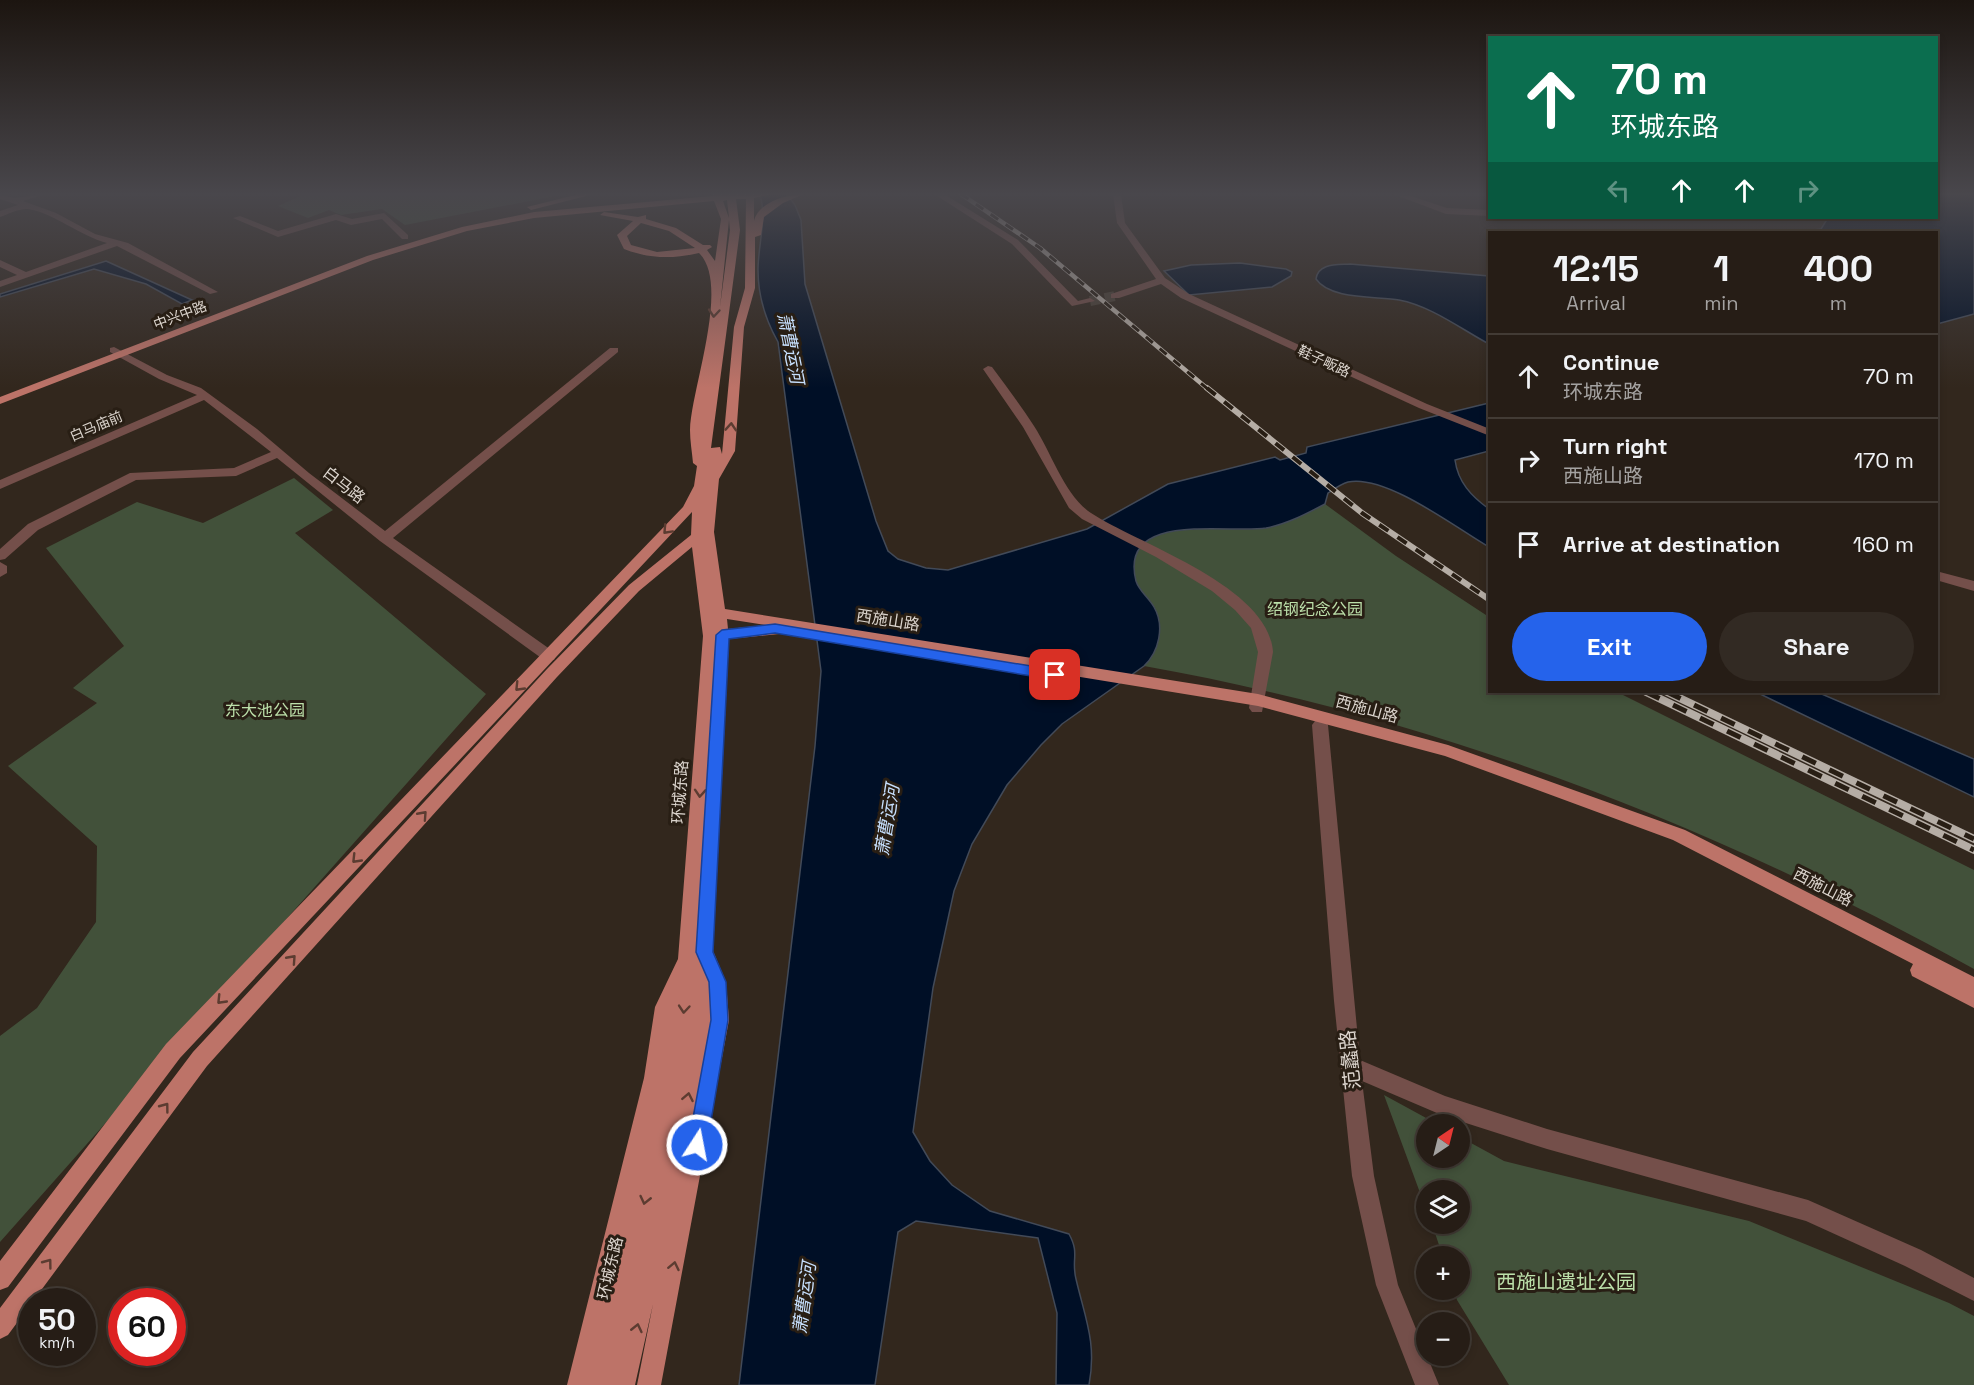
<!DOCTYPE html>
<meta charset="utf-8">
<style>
body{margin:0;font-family:"Space Grotesk","Noto Sans SC",sans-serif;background:#322a23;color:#f1f3f6;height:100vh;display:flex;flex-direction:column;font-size:22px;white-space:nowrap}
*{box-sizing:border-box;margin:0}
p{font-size:20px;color:#a4a2a1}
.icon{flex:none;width:33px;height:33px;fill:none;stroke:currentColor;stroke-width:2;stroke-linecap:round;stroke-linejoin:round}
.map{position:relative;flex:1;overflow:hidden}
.sheet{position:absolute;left:1488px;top:231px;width:450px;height:462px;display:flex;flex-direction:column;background:#261d16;border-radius:0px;box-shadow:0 3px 9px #0003,0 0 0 2px #423b35}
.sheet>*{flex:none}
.hud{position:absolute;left:1488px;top:36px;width:450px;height:183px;border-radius:0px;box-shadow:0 3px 9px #0003,0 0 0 2px #423b35;background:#0b6e4f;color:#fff;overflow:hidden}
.needle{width:39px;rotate:35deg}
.controls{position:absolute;left:1416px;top:1114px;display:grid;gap:12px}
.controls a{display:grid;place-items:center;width:54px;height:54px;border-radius:50%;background:#261d16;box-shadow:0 3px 9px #0003,0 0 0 2px #423b35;font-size:30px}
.speed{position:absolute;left:18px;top:1288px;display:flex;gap:12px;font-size:30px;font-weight:700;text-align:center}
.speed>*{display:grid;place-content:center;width:78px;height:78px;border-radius:50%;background:#261d16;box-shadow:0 3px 9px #0003,0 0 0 2px #423b35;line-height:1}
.speed small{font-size:15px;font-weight:400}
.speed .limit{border:9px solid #d22;background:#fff;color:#111}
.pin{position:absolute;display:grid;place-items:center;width:51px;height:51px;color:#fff;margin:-26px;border-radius:12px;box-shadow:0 3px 9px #0006}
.me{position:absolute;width:66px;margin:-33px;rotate:11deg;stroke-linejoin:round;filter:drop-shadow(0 0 4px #0008)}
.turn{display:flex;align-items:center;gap:21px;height:126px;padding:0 24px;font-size:27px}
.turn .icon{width:78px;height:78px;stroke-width:2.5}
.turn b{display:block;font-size:42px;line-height:51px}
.lanes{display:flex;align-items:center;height:57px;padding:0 24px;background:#0003;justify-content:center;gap:30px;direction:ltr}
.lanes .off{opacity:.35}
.eta{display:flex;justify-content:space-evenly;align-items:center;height:102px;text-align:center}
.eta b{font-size:36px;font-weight:700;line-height:42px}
.cta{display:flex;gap:12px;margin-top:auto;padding:12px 24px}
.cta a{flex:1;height:69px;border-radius:36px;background:#2563eb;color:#fff;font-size:24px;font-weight:700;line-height:69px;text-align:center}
.cta a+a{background:#322a23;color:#f1f3f6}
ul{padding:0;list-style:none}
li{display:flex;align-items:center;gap:18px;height:84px;padding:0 24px;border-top:2px solid #423b35}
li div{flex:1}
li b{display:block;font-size:22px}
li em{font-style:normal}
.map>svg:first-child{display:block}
.green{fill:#42513a}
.water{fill:#000f26;stroke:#424a58;stroke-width:1.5}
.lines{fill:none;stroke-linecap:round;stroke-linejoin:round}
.minor-tunnel{stroke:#4b4137;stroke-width:10;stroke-dasharray:10 5;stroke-linecap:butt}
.minor{fill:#744f4a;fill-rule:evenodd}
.major{fill:#bd7368;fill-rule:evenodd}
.rail-far2-casing{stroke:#b5ada5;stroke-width:4.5}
.rail-far1-casing{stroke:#b5ada5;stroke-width:6}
.rail-casing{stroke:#b5ada5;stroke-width:8}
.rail-far2{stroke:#281e14;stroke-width:3;stroke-dasharray:9;stroke-linecap:butt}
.rail-far1{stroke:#281e14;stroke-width:4;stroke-dasharray:11;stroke-linecap:butt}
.rail{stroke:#281e14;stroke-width:5;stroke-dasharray:15;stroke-linecap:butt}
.oneway{stroke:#5c3c31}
.route{fill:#2563eb;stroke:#184099;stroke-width:1.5}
.labels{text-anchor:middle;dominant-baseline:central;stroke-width:6;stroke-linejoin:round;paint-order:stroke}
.far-street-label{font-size:14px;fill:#dbd4cd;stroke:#281e14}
.street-label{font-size:16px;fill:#dbd4cd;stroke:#281e14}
.park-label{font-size:16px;fill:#bce0aa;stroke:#281e14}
.water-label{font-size:18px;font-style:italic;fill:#c6dffd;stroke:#281e14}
.near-street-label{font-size:20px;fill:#dbd4cd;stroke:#281e14}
.near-park-label{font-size:20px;fill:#bce0aa;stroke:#281e14}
</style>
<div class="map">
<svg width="1974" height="1385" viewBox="0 0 1974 1385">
<rect width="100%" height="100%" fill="#32271d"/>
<path class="green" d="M305,194H566L405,225L382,209L341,215L329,210L308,218L278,206Z
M294,478L333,510L295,533L486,694L0,1242V1036L37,1008L96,922L97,846L8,766L97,703L73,688L124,646L46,548L137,502L203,523Z
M1325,504L1396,556L1489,617L1490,692H1617L1974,870V969C1714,825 1437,718 1144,666C1159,652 1165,626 1154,607C1149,598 1139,591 1136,581C1117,509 1230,535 1266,528C1287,524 1306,514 1325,504Z
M1384,1095L1439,1125H1426V1158H1460V1137L1504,1161L1749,1221L1949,1303L1974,1316V1385H1509L1457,1300L1454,1290H1460V1257H1443L1432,1224H1460V1191H1426V1209Z"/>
<path class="water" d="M760,194H787L795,205L801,220L805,284L876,521L888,551L898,559L926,568L948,570L1087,529L1168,484L1275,457L1280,460L1306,453L1307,447L1489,403V451L1455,460C1458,482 1471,496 1489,509V547C1456,528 1386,474 1348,482C1341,484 1334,489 1328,493L1325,504C1306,514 1287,524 1266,528C1229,534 1118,510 1136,581C1139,591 1149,598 1154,607C1165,626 1159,652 1144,666L1062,724L1041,745L1007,785L972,844L954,891L933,988L913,1132L930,1161L952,1185L990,1211L1069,1234C1080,1254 1071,1259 1076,1279C1085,1318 1097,1343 1089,1385H1056L1057,1313L1038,1238L916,1221L898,1232L875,1385H739L815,746L821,671L778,342C765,319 758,297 758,270C758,245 767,219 760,194Z
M1937,194H1974V314L1937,324L1936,232H1800L1821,229L1826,221L1824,218H1936Z
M106,261L192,300L182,304L146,284L94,269L0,297V294Z
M1240,263L1286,269L1292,272L1291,276L1272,287L1189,295L1164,271L1191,265Z
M1350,264L1489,276V344C1461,329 1431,306 1399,300C1377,296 1330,300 1316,279C1318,263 1337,265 1350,264Z
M1756,692H1817L1974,759V797Z"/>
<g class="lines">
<path class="minor-tunnel" d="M1090,301L1115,296"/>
<path class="minor" d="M0,194L14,198L46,194L23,201L56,213L95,234L128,243L218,292L210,294L117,246L0,287V281L17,275L0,267V260L26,272L107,243C80,236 54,213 28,209C20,208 8,214 0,217V211L18,205L0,199Z
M934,194H944L1018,240L1078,301L1090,298L1095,301L1072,306L1012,244Z
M1113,194H1121L1125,223L1165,278L1189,294L1427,404L1490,429V436L1419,408L1181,298L1161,284L1119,298H1111V294L1156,279L1117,223Z
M1393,194H1405L1447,208L1490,210V216L1446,214Z
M384,213L408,235V239H402L382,219L351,225L336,220L278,237L233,218L240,216L278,231L336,214L352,219Z
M114,347L167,375L201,388L257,429L309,473L385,531L610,348H618V352L393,538L554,652L556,656L554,660H544L380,541L277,458L236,476L136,480L38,530L5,559L0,560V549L28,524L130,473L234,468L271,452L204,400L0,489V480L197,395L159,379L110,352V348Z
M988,366L992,367C1006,386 1021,406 1034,426C1051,452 1065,496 1091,513C1138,544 1269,586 1273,652L1262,712H1252L1249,708L1258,652L1251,628L1235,610L1212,591L1156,557L1082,519L1069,508L1023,427L983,369Z
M0,562L7,566V573L0,577Z
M1936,571L1974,581V591L1936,580Z
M1320,719L1325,721L1328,725L1360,1060L1445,1096L1547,1129L1808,1200L1921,1250L1974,1278V1301L1905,1266L1806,1221L1547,1149L1444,1116L1362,1081L1374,1176L1398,1285L1439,1385H1415L1376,1285L1352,1176L1334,1001L1312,725L1315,721Z"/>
<path class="major" d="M579,194H594L531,210L527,207Z
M712,194H772L754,198V221C758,202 788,194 804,194L783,203L764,217L761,235L755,237V288L744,327L735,451L719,479L714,532L725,609L1258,694L1448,745L1685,830L1974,977V1008L1912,976L1910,970L1913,964L1673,840L1445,756L1258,706L786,629L784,632L779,634L729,639L713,951L726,982L729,1020L661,1385H637L653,1304L635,1385H591L595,1366L591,1385H567L644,1078L655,1007L678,959L703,636L692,547L639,591L557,677L207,1066L8,1335L0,1339V1308L193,1052L547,669L629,585L691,535L692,512L180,1058L8,1287L0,1290V1261L166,1044L683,507L694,486L697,466L693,463C692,452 690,441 690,430C691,389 731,284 699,253C673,259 650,259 624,249L617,235L633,221L600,215L604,212L638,217L646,215V219L676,228L703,245H710L712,247L707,250L715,261L721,219L714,201L534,218L467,231L373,260L0,404V397L367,256L462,227L534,212L713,196ZM736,199H746L745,288L734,327L722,454L720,447L711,448L740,230ZM727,200L729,218L723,201ZM729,220L730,230L720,307ZM641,223L669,231L695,248L657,252L631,245L627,236ZM727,619L766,625L728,629Z"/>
<defs>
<path id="rail-far2" d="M961,194L1040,248L1209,390"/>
<path id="rail-far1" d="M1207,388L1362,513L1490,600"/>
<path id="rail" d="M1646,692L1974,850
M1667,692L1974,839"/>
</defs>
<use href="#rail-far2" class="rail-far2-casing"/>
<use href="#rail-far1" class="rail-far1-casing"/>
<use href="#rail" class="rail-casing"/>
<use href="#rail-far2" class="rail-far2"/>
<use href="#rail-far1" class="rail-far1"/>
<use href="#rail" class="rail"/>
</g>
<defs><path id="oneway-chevron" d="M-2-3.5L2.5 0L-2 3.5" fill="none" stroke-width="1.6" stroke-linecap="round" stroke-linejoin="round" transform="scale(1.5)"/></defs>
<g class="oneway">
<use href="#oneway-chevron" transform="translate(714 313) rotate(95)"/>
<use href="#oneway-chevron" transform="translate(731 427) rotate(-86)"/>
<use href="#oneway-chevron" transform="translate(667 530) rotate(133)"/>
<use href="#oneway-chevron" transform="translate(519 687) rotate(134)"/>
<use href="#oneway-chevron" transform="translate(700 793) rotate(94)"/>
<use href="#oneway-chevron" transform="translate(423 815) rotate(-48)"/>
<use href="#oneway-chevron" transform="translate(356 859) rotate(134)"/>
<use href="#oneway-chevron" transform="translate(292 959) rotate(-48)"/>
<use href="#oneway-chevron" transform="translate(221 1000) rotate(134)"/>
<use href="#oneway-chevron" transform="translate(684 1009) rotate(95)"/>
<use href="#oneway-chevron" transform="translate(688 1097) rotate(-79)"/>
<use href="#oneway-chevron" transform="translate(165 1107) rotate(-53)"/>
<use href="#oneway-chevron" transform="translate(645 1200) rotate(103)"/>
<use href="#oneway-chevron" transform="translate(48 1263) rotate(-53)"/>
<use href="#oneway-chevron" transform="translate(674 1266) rotate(-78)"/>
<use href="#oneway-chevron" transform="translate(637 1328) rotate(-77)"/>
</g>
<linearGradient id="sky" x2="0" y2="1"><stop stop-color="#1c1510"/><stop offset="0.5" stop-color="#49474c"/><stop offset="1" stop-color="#49474c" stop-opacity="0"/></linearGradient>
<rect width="1974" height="388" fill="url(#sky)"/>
<path class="route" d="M775,624L1055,670L1062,675L1055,680L775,633L729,639L713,952L726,982L728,1020L707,1145L704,1152L697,1155L690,1152L688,1145L711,1020L709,982L696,952L716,635L722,630Z"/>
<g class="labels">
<g class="far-street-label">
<text transform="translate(180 315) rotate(-21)">中兴中路</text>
<text transform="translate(1324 361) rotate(25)">鞋子畈路</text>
<text transform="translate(96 426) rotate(-23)">白马庙前</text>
</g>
<g class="street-label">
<text transform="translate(344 485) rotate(38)">白马路</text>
<text transform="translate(888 620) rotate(9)">西施山路</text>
<text transform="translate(1367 709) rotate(15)">西施山路</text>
<text transform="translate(680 792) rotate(-86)">环城东路</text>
<text transform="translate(1823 887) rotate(27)">西施山路</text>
<text transform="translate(610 1268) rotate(-77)">环城东路</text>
</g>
<g class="park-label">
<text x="1315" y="609">绍钢纪念公园</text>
<text x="265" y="710">东大池公园</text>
</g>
<g class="water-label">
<text transform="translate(791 348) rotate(79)">萧曹运河</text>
<text transform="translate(887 820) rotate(-81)">萧曹运河</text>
<text transform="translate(804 1298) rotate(-82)">萧曹运河</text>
</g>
<g class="near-street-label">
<text transform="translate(1350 1060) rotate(-96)">范蠡路</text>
</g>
<g class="near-park-label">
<text x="1566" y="1282">西施山遗址公园</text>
</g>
</g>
</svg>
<div class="controls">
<a><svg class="needle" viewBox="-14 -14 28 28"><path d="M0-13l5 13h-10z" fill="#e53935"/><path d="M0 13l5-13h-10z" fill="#a4a2a1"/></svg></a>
<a><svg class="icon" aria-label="layers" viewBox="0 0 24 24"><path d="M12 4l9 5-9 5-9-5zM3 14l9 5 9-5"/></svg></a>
<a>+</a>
<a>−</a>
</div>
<div class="speed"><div>50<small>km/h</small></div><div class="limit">60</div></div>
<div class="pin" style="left:1055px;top:675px;background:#d93025"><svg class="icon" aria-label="arrive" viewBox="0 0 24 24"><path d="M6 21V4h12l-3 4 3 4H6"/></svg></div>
<svg class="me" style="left:697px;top:1145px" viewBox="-20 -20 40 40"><circle r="17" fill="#2563eb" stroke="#fff" stroke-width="3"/><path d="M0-11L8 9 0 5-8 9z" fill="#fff"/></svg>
<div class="hud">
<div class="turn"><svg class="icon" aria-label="ahead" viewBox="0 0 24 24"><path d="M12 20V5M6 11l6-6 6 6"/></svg><div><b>70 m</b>环城东路</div></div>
<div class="lanes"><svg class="icon off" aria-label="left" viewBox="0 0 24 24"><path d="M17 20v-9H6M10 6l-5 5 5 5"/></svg><svg class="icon" aria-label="ahead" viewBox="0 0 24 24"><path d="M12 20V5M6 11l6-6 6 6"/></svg><svg class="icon" aria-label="ahead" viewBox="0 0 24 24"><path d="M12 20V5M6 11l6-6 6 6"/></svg><svg class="icon off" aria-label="right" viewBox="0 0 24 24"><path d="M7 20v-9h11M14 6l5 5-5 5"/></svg></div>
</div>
<section class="sheet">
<div class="eta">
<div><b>12:15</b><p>Arrival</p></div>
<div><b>1</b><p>min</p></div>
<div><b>400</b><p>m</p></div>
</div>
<ul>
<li><svg class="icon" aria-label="ahead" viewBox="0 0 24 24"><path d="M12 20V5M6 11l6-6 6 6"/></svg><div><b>Continue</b><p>环城东路</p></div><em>70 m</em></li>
<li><svg class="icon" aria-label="right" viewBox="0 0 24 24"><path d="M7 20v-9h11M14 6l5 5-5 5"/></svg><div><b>Turn right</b><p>西施山路</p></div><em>170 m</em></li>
<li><svg class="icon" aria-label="arrive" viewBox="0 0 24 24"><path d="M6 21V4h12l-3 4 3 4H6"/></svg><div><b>Arrive at destination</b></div><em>160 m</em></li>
</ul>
<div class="cta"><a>Exit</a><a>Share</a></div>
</section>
</div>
